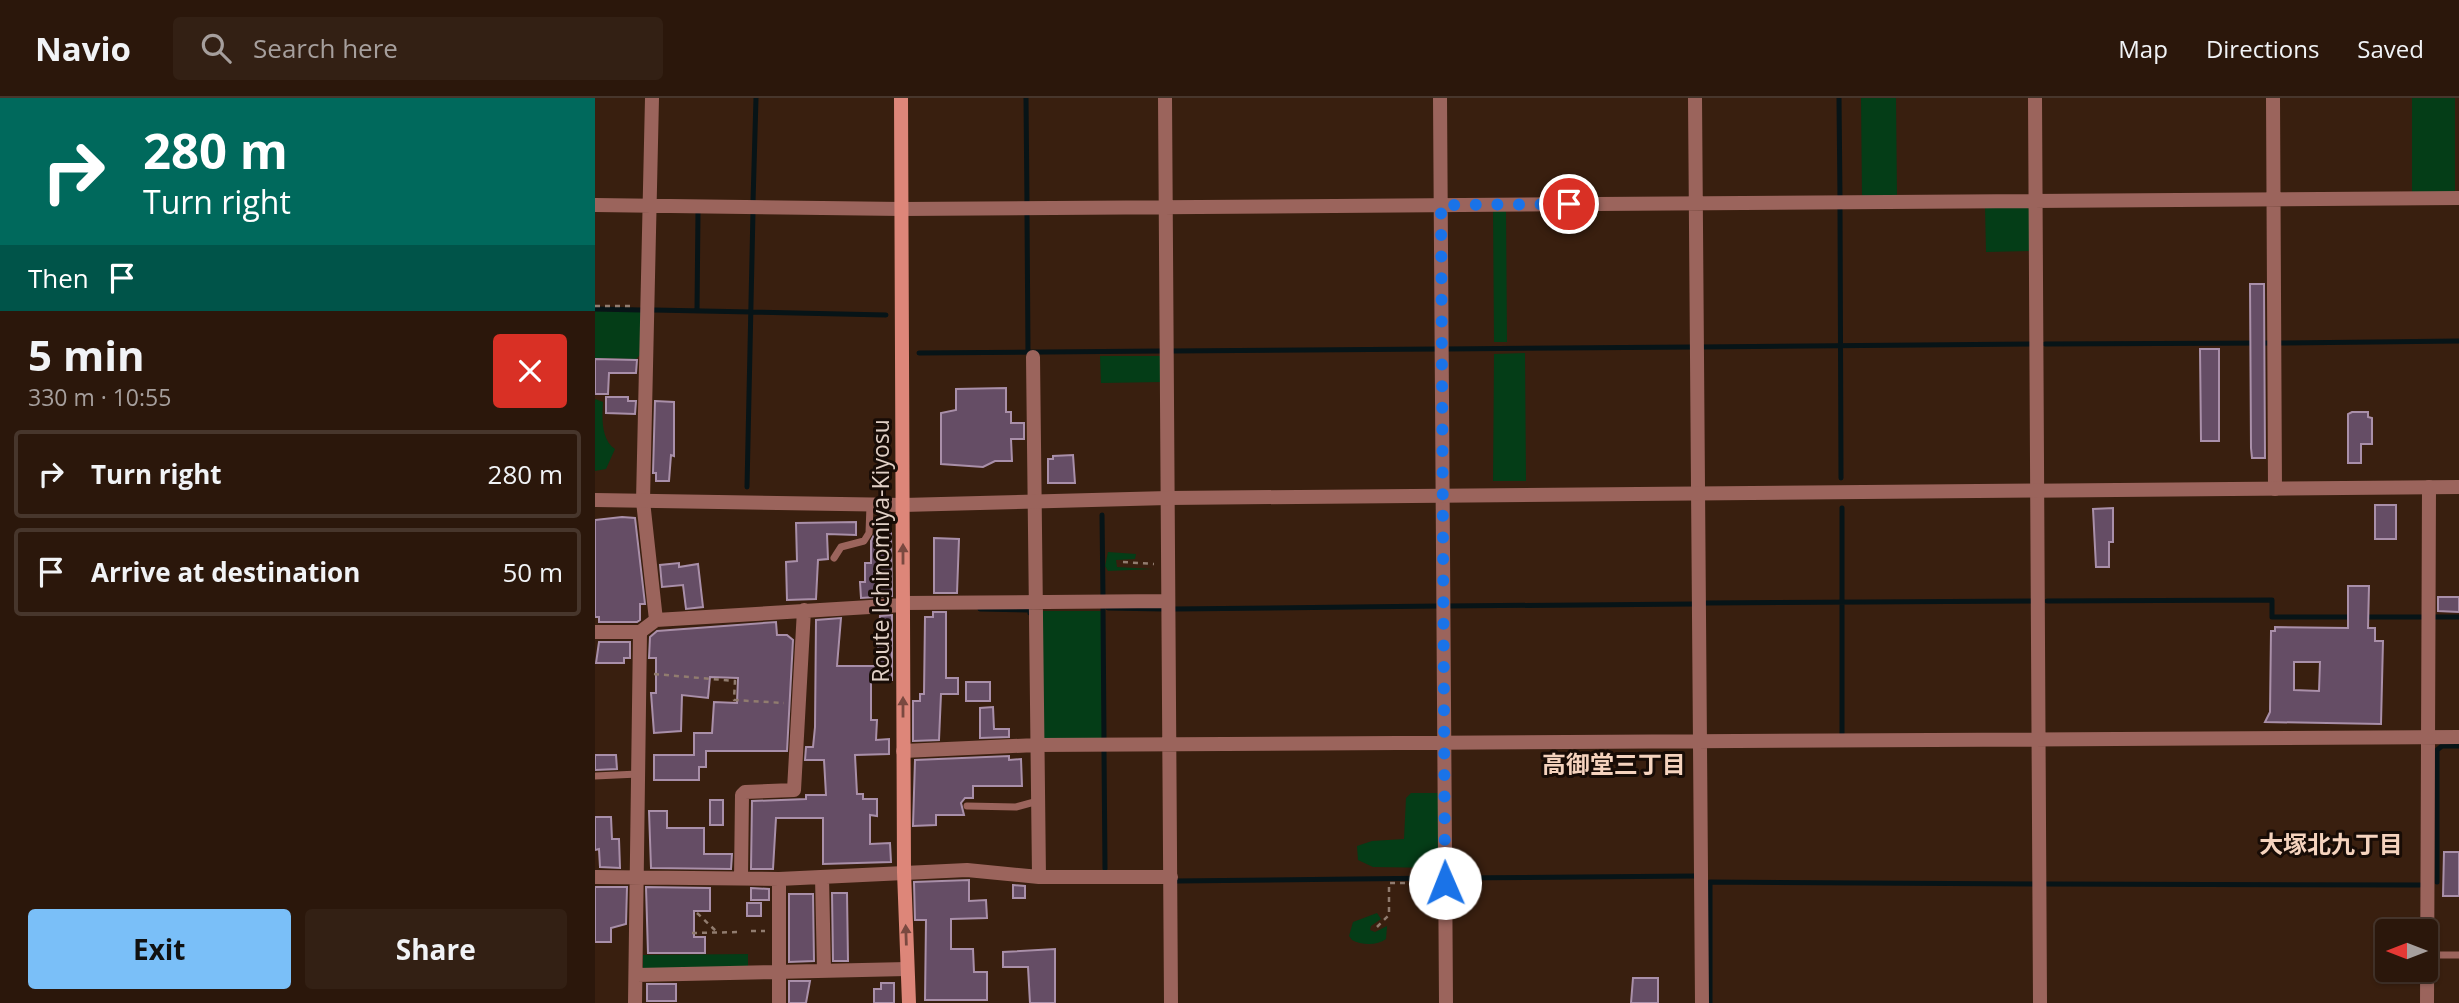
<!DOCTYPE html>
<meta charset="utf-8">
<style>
body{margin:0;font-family:"Open Sans","Noto Sans JP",sans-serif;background:#332014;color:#f1f3f6;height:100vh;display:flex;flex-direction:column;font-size:26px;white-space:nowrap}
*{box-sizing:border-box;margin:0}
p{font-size:23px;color:#a69f9d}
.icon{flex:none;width:38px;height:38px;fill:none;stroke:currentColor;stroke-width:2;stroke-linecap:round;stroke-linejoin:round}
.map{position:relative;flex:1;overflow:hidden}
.drawer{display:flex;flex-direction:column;background:#2b170b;width:595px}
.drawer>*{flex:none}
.top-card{background:#00695c;color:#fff;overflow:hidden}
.needle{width:46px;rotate:270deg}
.fabs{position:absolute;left:1780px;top:821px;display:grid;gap:14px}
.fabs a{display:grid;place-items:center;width:63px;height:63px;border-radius:7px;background:#2b170b;box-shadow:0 2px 5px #0004,0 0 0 2px #47362c;font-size:35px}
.pin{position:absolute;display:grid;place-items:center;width:60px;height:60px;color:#fff;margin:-30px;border:4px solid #fff;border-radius:50%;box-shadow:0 2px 7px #0007}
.me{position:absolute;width:77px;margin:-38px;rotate:359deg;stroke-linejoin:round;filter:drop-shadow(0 0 5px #0008)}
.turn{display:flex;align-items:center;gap:24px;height:147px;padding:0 28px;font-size:32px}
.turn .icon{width:91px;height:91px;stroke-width:2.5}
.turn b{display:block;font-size:49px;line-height:60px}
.then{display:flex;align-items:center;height:66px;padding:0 28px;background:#0003;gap:14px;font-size:26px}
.round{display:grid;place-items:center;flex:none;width:74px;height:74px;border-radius:7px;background:#332014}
.headline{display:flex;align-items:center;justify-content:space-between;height:119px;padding:0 28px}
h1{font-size:42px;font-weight:700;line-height:52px}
.action{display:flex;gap:14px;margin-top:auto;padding:14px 28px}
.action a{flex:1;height:80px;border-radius:7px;background:#7abff8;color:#111;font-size:28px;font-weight:700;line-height:80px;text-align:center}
.action a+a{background:#332014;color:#f1f3f6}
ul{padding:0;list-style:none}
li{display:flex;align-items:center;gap:21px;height:88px;margin:0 14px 10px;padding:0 14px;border:4px solid #47362c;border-radius:7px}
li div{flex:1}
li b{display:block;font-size:26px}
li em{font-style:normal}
header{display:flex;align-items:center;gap:42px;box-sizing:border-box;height:98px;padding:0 35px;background:#2b170b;border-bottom:2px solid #47362c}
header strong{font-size:33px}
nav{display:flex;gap:38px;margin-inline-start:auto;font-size:24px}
.search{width:490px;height:63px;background:#332014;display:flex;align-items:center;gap:18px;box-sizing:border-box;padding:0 24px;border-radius:7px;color:#a69f9d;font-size:26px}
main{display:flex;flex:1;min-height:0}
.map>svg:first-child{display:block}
.green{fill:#043d17}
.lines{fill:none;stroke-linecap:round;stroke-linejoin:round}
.stream{stroke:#071417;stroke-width:5}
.building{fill:#654d65;stroke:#a98fa9;stroke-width:2;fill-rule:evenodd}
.path{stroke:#917c6f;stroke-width:2.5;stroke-dasharray:5 5;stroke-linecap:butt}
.service{stroke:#9b645c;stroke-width:7}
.minor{stroke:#9b645c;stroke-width:14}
.tertiary{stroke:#9b645c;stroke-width:14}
.secondary{stroke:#dd8679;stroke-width:14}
.oneway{fill:#7a4940}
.route{stroke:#1a73e8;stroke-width:12;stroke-dasharray:0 21.6}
.labels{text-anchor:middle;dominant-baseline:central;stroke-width:6;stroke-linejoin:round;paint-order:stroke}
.street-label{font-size:23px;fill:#e1d0c6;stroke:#180c06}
.neighbourhood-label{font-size:24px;font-weight:bold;fill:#f5d3be;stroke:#180c06}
</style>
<header>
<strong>Navio</strong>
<div class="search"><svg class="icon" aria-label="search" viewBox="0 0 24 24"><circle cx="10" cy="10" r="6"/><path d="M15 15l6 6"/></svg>Search here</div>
<nav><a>Map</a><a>Directions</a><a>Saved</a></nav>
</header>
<main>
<section class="drawer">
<div class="top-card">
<div class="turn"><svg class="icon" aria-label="right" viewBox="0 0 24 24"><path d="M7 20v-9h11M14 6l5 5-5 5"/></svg><div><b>280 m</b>Turn right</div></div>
<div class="then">Then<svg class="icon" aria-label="arrive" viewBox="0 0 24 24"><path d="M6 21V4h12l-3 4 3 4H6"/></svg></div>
</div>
<div class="headline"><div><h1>5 min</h1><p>330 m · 10:55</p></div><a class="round" style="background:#d93025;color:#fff"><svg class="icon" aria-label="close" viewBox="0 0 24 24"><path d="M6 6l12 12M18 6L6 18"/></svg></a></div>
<ul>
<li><svg class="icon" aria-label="right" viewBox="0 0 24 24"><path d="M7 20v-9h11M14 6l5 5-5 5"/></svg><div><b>Turn right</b></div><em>280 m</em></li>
<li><svg class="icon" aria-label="arrive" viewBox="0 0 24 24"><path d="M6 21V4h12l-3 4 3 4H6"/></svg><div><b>Arrive at destination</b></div><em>50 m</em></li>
</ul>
<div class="action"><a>Exit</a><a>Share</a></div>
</section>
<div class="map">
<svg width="1864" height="905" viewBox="0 0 1864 905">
<rect width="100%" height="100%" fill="#391f0f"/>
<path class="green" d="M1266,0H1301L1302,100H1267Z
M1817,0H1860V97H1817Z
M1430,107L1436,114V153L1391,154L1390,108Z
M898,111H911L912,244H899Z
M0,213L46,214L45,257L41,261L0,260Z
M930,255L931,383H898L899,256Z
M505,258H567V284L506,285Z
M0,301L8,304C7,320 6,342 20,351L11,371L0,373Z
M513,454L541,456L540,461L521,462L522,469L558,471L513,473L510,468Z
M446,513H506L507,643H451L447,639Z
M816,695H846L847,770L778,769L763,762L762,748L777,743L809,741L811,700Z
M782,815L786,821L776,828L775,832L780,834L792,828L791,841C782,848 766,847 757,842L754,838L758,824Z
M153,856V869L48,872V857Z"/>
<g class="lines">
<path class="stream" d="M431,0L432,106
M1244,0L1245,100
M158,104L161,0
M1245,110L1246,380
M432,116L433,254
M0,211L46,212
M59,212L291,217
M102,213L103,114
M1686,245L1864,243
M1450,246L1676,245
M1106,249L1436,246
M851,251L1097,249
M576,253L841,251
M324,255L566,253
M152,389L158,113
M1247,410V637
M507,417L508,500
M1452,503L1677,502V519H1758
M1110,505L1438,503
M853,508L1099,506
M508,510L509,642
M513,510L570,511
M385,511L435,512V515
M579,511L844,508
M1767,519H1828
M1840,519H1864
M509,653L510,771
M855,780L1100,778
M581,783L846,780
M1842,784V652L1847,648H1864
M1452,786L1825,787
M1115,905V784L1438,786"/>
</g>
<path class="building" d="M1655,186H1669L1670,360H1657L1656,350Z
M1605,251H1624V343H1606Z
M0,261L42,262L41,275H14L13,296H0Z
M411,290V314H416V325H429V341H416L417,363H400L388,369L346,366V315L361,312V291Z
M11,299H33V303H41L40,316L11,315Z
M60,303L79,304V358L76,357L74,383H61V375H58Z
M1757,314H1773V319L1777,320V346H1766V365H1753V316Z
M478,357L480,385H453V361H458V358Z
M1780,407H1801V441H1780Z
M1518,410V444H1514V469H1501L1498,411Z
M27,419L40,420L50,506H45V522L42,524H4V519H0V422Z
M261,424V437L232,436L233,461L223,462L221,501L192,502L191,464L202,463L201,425Z
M280,435H296L297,498L266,500L265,484H270V465H276V443Z
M339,440L364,441L362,495H339Z
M84,465V469L103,466L108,509L91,511L88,487L67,489L65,467Z
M1753,488H1774L1773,530H1780V543H1788L1786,626L1670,624L1675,614L1676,533H1680V529L1753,530ZM1699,564H1725L1724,593L1699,592Z
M1843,499H1864V514L1843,513Z
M338,514H351V580H363V596H346L344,642L318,643V603H325V596H329L330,519H338Z
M297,517V582H276V622H282L281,642L294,641V656L260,657L262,696H268V701H282V718L275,717V746L295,745L296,764L228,766V720H181L178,771H156L157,703L211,701V697H231L229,662H210L211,649H218L220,629L221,522L246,520L242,568H282L285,518Z
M181,524L182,537H192L198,542L192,653H111V669H104V682H59V657H99V635H117L119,604L142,605L143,580L115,579L113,600L87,597L86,633L59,635L56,595H61V560H54L55,539L62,533Z
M4,544H35V560H29V565H1Z
M371,584H395V603H371Z
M398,609L399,631H414V639L385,640V610Z
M0,657H21L22,671L0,672Z
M414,658V662L426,661L427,688H378V700H370L366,705L369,717H341V727L318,728L320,662Z
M115,702H128V727H115Z
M54,713H72V730H109V756H137L136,771L56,770Z
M0,719H16L17,741H24L25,770L5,769L4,751L0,752Z
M1849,754H1864V798H1848Z
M374,782V803L391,802L392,820L356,821V851H378L379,874H392V902H330L331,822H320L319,784Z
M418,787L430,788V800H418Z
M0,789H32L31,826L16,830V844H0Z
M51,789L115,790V813H99V839H110V855H53Z
M156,790L174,791V802H156Z
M237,795H252L253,863H238Z
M194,796H218L219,863L194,864Z
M152,805H166V818H152Z
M460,851V905H435L433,869H408V854Z
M1038,880H1063V905H1036Z
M194,883H215L211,905H194Z
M286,885H299V905H279V891H286Z
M52,886H81V903H52Z"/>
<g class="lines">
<path class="path" d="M0,208H39
M528,464L559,466
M59,576L140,583L139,602L189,605
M102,815L122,834
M782,829L794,817V785H836
M156,833H170
M97,835L147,834"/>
<path class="service" d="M239,460L246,449L269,443L274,435L275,407
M0,678L43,676
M372,708L421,709L443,703
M1833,857H1864"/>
<path class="minor" d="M570,0L576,905
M845,0L851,905
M1100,0L1107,905
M1440,0L1445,905
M1678,0L1680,391
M0,107L307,111L1864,100
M438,259L444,779
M308,505L573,503
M61,522L308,507
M0,534H45L61,522L48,403L57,0
M308,653L442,647L1864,639
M0,779L184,781L372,772L444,779H576
M227,779L229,873
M146,780L147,697L150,694L199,692L209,512
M184,781V905
M42,877L312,871
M40,905L45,534
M1832,905L1834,389"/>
<path class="tertiary" d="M0,402L308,407L573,400L1864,389"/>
<path class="secondary" d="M306,0L309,774L314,905"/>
</g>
<defs><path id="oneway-solid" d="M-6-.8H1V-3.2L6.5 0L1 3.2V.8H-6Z" transform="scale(1.75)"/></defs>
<g class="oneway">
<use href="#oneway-solid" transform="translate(308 456) rotate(-90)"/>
<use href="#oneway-solid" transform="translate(308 609) rotate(-90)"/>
<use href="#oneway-solid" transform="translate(311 837) rotate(-92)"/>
</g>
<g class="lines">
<path class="route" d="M850,785L846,107L974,106"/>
</g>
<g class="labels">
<g class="street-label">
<text transform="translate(285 453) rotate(-90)">Route Ichinomiya-Kiyosu</text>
</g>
<g class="neighbourhood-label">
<text x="1019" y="665">高御堂三丁目</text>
<text x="1736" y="745">大塚北九丁目</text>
</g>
</g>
</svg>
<div class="fabs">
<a><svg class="needle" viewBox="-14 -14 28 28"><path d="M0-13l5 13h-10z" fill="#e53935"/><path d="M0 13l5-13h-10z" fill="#a69f9d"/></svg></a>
</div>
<div class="pin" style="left:974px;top:106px;background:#d93025"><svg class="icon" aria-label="arrive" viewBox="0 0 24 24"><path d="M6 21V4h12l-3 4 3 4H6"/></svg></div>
<svg class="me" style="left:850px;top:785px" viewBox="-20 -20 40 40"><circle r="19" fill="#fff"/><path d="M0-13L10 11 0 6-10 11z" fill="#1a73e8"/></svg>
</div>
</main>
